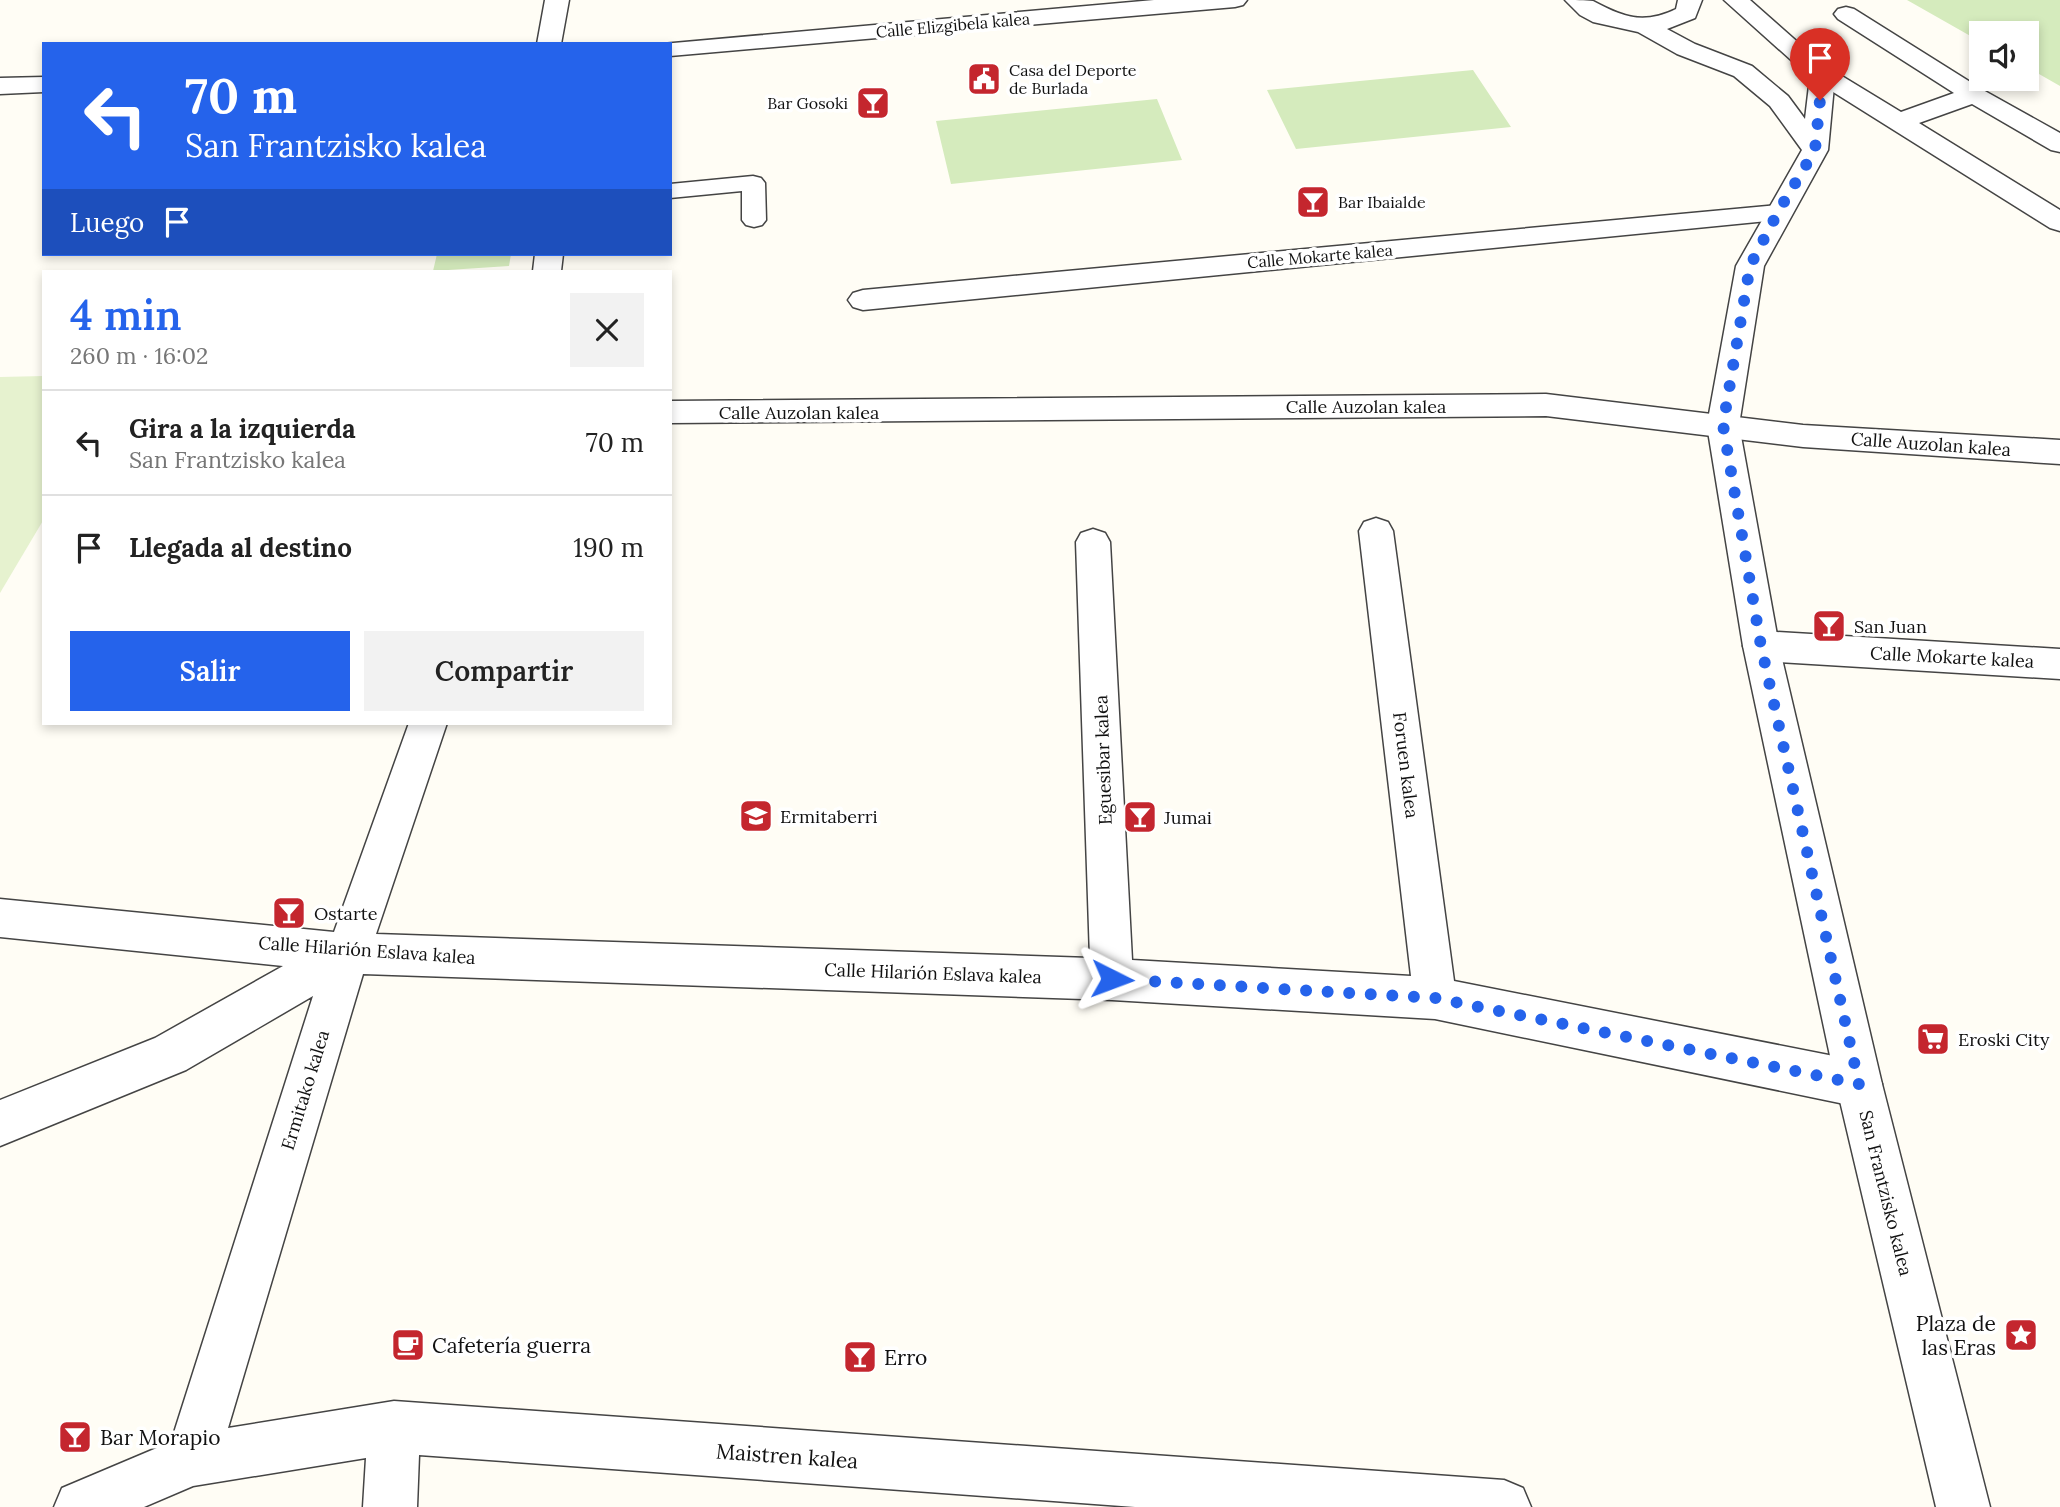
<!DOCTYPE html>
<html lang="es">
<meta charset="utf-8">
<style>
body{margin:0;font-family:Lora,serif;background:#f2f2f2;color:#222;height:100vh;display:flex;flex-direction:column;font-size:26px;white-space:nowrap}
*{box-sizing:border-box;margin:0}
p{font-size:23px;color:#767676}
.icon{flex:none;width:38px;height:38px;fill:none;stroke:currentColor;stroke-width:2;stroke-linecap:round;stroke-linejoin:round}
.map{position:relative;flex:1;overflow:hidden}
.panel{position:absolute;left:42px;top:270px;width:630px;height:455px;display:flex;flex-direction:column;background:#fff;border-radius:0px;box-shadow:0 4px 10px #0003}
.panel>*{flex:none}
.hud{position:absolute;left:42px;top:42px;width:630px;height:214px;border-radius:0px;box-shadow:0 4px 10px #0003;background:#2563eb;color:#fff;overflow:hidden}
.controls{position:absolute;left:1969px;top:21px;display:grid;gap:14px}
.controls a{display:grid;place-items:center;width:70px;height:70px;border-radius:0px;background:#fff;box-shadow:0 4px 10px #0003;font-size:35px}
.pin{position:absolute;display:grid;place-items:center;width:60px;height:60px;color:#fff;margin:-72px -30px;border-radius:50% 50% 50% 0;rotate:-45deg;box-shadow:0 0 7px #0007}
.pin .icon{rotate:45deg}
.me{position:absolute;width:77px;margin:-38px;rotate:93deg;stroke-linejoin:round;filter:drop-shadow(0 0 5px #0008)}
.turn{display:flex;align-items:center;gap:24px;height:147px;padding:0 28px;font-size:32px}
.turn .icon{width:91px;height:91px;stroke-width:2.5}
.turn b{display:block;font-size:49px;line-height:60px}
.then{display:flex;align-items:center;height:66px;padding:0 28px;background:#0003;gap:14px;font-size:26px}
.round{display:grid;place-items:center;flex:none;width:74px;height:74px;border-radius:0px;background:#f2f2f2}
.head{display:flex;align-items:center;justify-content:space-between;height:119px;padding:0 28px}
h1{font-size:42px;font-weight:600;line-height:52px;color:#2563eb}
.cta{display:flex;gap:14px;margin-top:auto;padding:14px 28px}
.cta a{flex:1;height:80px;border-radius:0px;background:#2563eb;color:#fff;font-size:28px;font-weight:600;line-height:80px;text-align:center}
.cta a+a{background:#f2f2f2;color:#222}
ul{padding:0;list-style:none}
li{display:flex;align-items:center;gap:21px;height:105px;padding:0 28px;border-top:2px solid #e0e0e0}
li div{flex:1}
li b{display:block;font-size:26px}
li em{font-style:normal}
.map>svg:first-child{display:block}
.green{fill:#d5ebbd}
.pitch{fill:#e6f2cf}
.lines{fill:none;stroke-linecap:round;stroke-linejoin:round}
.service-casing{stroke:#444;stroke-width:3}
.minor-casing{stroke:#444;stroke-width:3}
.tertiary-casing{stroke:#444;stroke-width:3}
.service{fill:#fff;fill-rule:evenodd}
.minor{fill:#fff;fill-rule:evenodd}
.tertiary{fill:#fff;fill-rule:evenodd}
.route{stroke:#2563eb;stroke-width:12;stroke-dasharray:0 21.6}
.labels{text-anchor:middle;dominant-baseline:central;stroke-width:7;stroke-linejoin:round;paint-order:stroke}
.far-street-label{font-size:16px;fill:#111;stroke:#fff}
.far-poi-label{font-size:16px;fill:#111;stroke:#fff;text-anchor:start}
.street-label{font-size:18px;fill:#111;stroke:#fff}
.poi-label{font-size:18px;fill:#111;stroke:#fff;text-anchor:start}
.near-poi-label{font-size:21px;fill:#111;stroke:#fff;text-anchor:start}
.near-street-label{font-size:21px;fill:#111;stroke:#fff}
</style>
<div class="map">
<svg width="2060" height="1507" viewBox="0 0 2060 1507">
<rect width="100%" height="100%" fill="#fffdf5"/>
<path class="green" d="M1907,0H2060V86L2027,67L2026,33H1981V42Z
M1473,70L1511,127L1296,149L1267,90Z
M1157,99L1182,160L951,184L936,121Z
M437,254H511L509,266L433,271Z"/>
<path class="pitch" d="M44,376V519L0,593V377Z"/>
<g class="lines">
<defs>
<path id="service" d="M753,176L761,178L765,183L766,220L762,225L754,227L746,225L742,220V191L670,198V184Z"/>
<path id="minor" d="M545,0H569L561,44H537Z
M1154,0H1247L1243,5L1235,7L670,56V44H662Z
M1846,7L1854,9L1983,90L2060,133V152L2051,150L1972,104L1919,123L2060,210V231L2050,228L1814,80L1811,75L1814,70L1823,68L1832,70L1901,112L1954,93L1838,19L1834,14L1838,9Z
M44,77V92L0,94V78Z
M1778,205L1788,207L1792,213L1788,219L863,310L853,307L848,300L853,293L863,290Z
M535,254H563L561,271H533Z
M1546,394L1803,425L2060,440V464L1803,447L1546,416L670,423V401Z
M1376,518L1388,522L1393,531L1454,981L1859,1061L1875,1068L1882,1084L1875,1100L1859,1107L1435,1019L1112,1000L363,974L228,1428L394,1401L1504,1480L1523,1488L1531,1507H1135L419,1455L417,1507H363L366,1458L193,1486L144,1507H54L62,1488L171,1442L313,996L186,1070L0,1146V1100L155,1038L283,966L0,937V899L334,932L409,723H447L376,934L1090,958L1076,542L1081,533L1093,529L1105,533L1110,542L1132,960L1411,976L1359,531L1364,522Z
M1761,631L2060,649V679L1761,661L1748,656L1743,646L1748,636Z"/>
<path id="tertiary" d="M1565,0C1573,0 1586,0 1593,1C1623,17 1643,25 1676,9L1678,0H1702L1695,18L1667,29L1695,44L1752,66L1788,96L1805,119L1810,77L1724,0H1750L1835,75L1828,150L1764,266L1739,425L1779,646L1882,1084L1990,1507H1936L1836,1084L1743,646L1707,425L1736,266L1802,150L1770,106L1734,76L1677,54L1638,32L1593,22L1580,15Z"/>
</defs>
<use href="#service" class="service-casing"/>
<use href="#minor" class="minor-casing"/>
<use href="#tertiary" class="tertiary-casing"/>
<use href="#service" class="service"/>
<use href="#minor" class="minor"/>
<use href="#tertiary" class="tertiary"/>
</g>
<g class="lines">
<path class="route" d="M1112,979L1435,998L1859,1084L1761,646L1723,425L1750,266L1778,212L1815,150L1820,100"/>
</g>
<defs>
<symbol id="civic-square" viewBox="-11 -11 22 22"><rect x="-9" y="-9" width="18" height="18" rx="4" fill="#c4262e" stroke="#fff"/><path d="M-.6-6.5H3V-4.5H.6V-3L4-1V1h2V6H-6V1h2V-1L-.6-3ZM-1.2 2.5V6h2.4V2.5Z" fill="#fff"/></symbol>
<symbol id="bar-square" viewBox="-11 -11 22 22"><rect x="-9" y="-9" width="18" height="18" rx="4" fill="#c4262e" stroke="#fff"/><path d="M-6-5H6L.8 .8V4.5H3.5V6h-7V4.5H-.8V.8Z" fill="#fff"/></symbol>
<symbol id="school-square" viewBox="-11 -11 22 22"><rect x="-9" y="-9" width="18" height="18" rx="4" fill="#c4262e" stroke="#fff"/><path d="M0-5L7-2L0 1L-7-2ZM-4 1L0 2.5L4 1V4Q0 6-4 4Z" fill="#fff"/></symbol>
<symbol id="supermarket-square" viewBox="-11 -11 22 22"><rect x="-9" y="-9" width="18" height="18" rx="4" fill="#c4262e" stroke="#fff"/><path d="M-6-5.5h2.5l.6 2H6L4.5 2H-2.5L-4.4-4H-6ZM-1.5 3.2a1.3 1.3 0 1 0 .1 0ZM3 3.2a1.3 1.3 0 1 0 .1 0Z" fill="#fff"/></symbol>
<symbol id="sight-square" viewBox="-11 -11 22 22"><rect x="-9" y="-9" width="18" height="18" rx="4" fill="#c4262e" stroke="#fff"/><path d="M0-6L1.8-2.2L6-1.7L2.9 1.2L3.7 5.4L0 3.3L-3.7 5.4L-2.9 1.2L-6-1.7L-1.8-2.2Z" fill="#fff"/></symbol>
<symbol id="cafe-square" viewBox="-11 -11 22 22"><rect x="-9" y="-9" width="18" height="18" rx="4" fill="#c4262e" stroke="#fff"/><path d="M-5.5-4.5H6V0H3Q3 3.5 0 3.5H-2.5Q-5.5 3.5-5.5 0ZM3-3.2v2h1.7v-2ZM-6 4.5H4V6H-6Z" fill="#fff"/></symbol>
</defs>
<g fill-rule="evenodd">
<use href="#civic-square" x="965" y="60" width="38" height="38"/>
<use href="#bar-square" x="854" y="84" width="38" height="38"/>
<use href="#bar-square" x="1294" y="183" width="38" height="38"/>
<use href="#bar-square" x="1810" y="607" width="38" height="38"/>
<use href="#school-square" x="737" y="797" width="38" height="38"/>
<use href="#bar-square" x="1121" y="798" width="38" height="38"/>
<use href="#bar-square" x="270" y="894" width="38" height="38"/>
<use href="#supermarket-square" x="1914" y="1020" width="38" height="38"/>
<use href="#sight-square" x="2002" y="1316" width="38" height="38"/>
<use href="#cafe-square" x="389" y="1326" width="38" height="38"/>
<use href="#bar-square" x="841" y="1338" width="38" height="38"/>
<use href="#bar-square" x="56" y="1418" width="38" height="38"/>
</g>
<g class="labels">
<g class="far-street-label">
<text transform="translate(953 25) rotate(-5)">Calle Elizgibela kalea</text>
<text transform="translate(1320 256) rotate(-5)">Calle Mokarte kalea</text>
</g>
<g class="far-poi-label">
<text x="1009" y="70">Casa del Deporte<tspan x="1009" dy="18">de Burlada</tspan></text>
<text x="848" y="103" text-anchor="end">Bar Gosoki</text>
<text x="1338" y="202">Bar Ibaialde</text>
</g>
<g class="street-label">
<text x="1366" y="406">Calle Auzolan kalea</text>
<text x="799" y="412">Calle Auzolan kalea</text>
<text transform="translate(1931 444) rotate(4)">Calle Auzolan kalea</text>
<text transform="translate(1952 657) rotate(3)">Calle Mokarte kalea</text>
<text transform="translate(1103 760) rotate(-92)">Eguesibar kalea</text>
<text transform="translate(1406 765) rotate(83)">Foruen kalea</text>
<text transform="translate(367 950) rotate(4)">Calle Hilarión Eslava kalea</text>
<text transform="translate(933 973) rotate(2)">Calle Hilarión Eslava kalea</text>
<text transform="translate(305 1090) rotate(-73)">Ermitako kalea</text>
<text transform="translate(1886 1193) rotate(76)">San Frantzisko kalea</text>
</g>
<g class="poi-label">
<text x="1854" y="626">San Juan</text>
<text x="780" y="816">Ermitaberri</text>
<text x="1164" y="817">Jumai</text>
<text x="314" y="913">Ostarte</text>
<text x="1958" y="1039">Eroski City</text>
</g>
<g class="near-poi-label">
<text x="1996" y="1323" text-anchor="end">Plaza de<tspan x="1996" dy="24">las Eras</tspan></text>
<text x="432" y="1345">Cafetería guerra</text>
<text x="884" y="1357">Erro</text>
<text x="100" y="1437">Bar Morapio</text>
</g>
<g class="near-street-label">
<text transform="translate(787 1456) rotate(4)">Maistren kalea</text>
</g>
</g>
</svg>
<div class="controls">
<a><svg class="icon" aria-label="sound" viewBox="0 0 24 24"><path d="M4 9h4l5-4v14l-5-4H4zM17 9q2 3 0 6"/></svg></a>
</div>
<div class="pin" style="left:1820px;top:100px;background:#d93025"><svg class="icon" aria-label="arrive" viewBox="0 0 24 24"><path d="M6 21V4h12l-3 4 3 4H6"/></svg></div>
<svg class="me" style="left:1112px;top:979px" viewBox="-20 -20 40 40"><path d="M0-17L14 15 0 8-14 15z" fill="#2563eb" stroke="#fff" stroke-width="4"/></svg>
<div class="hud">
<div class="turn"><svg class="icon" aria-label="left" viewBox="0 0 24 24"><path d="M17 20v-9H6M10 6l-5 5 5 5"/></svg><div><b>70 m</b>San Frantzisko kalea</div></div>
<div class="then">Luego<svg class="icon" aria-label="arrive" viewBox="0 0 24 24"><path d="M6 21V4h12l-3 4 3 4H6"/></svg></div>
</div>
<section class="panel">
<div class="head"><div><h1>4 min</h1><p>260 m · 16:02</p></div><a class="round"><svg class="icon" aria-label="close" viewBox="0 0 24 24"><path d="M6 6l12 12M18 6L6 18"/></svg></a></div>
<ul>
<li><svg class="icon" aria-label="left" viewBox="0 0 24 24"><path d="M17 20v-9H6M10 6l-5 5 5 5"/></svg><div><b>Gira a la izquierda</b><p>San Frantzisko kalea</p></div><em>70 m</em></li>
<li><svg class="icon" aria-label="arrive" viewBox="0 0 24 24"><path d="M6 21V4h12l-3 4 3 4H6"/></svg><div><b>Llegada al destino</b></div><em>190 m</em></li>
</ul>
<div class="cta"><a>Salir</a><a>Compartir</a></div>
</section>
</div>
